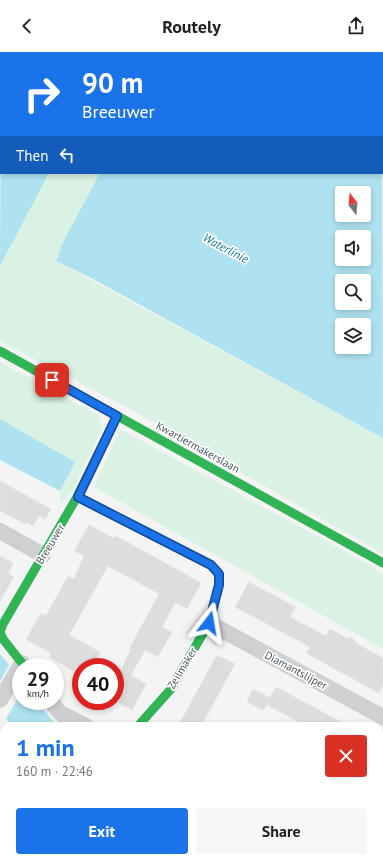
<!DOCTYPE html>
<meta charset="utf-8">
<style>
body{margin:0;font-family:"PT Sans",sans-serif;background:#f6f6f6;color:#202124;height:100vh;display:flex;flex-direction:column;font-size:15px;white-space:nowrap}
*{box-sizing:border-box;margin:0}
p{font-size:13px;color:#757577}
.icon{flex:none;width:22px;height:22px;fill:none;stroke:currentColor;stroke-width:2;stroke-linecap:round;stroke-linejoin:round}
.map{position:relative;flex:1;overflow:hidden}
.sheet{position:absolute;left:0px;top:670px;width:383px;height:140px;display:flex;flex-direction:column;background:#fff;border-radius:12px 12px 0 0;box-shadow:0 2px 6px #0003}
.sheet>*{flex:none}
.banner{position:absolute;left:0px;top:0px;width:383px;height:122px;box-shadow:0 2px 6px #0003;background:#1a73e8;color:#fff;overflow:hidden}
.needle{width:26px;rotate:344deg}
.fabs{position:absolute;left:335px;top:134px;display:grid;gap:8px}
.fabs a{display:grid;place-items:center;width:36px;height:36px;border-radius:4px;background:#fff;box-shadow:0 2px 6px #0003;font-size:20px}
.speed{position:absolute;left:12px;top:606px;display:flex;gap:8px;font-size:20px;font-weight:700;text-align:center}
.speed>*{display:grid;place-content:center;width:52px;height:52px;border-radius:50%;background:#fff;box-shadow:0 2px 6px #0003;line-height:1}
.speed small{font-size:10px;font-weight:400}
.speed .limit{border:6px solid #d22;background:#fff;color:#111}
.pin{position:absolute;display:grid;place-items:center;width:34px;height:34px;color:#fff;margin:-17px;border-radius:8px;box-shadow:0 2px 6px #0006}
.me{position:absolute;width:44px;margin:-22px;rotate:14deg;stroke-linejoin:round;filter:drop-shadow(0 0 3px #0008)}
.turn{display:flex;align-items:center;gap:14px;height:84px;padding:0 16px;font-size:18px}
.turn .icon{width:52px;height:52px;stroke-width:2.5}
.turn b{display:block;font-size:28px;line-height:34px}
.then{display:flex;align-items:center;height:38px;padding:0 16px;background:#0003;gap:8px;font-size:15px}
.round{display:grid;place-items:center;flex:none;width:42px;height:42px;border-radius:4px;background:#f6f6f6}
.summary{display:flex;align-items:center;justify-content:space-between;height:68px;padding:0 16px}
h1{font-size:24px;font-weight:700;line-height:30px;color:#1a73e8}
.action{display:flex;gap:8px;margin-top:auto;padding:8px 16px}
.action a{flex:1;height:46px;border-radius:4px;background:#1a73e8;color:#fff;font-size:16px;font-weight:700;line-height:46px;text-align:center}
.action a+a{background:#f6f6f6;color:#202124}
header{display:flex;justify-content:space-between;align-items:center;height:52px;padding:0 16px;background:#fff;font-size:18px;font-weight:700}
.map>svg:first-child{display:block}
.green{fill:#d9f2e3}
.water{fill:#aee2f0;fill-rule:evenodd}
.building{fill:#ddddde;stroke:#e5e6e7}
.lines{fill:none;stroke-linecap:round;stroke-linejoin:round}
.street{stroke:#ced0d2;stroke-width:16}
.fast{stroke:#30b455;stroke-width:9}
.route-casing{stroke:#114b97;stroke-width:10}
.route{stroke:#1a73e8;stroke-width:7}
.labels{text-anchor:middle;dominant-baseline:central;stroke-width:3.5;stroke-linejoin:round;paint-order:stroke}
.street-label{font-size:11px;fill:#4a5661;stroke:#fff}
.water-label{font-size:12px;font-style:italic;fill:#0c7c9b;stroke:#fff}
</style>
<header><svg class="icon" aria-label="back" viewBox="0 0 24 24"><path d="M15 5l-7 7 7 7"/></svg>Routely<svg class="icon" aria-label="share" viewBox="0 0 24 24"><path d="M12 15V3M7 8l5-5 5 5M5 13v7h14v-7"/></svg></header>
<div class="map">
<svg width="383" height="810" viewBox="0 0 383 810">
<rect width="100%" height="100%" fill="#f4f4f4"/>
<path class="green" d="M206,0H383V75L382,1H205Z
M48,121H100L62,192L56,209L383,386V502L134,359L0,289V215Z
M0,310L98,363L100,368L102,376L73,438L60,452V439L75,410L0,367Z
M120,377L372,514L383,523V597L94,435Z"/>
<path class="water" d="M16,0H112L15,1Z
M1,27V121H49L0,214Z
M382,74L383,386L91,226L56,209L62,192L100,121H382ZM342,141H364V163H342ZM342,185H364V207H342ZM342,229H364V251H342ZM342,273H364V295H342Z
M0,367L75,410L60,439L0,408Z
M0,602L9,613L0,629Z
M21,641V649H37L57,674H12L6,667Z
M4,766V806H10L6,810H0V768Z"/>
<path class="building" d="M0,429L51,457L45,467L39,464L33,474L26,470L25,472L0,459Z
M89,473L113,486L115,484L129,491L201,531L187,557L175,550L162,575L172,580L158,605L145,598L131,623L146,632L132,658L119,651L126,637L115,631V629L131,598L129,597L159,542L108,514L69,583L100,600L92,615H75L73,619L49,605L51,601L26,587L41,561L46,564L68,524L74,527L84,504L74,499Z
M0,504L13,511L8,521L14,525L0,549Z
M249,530L296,555L290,565L326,584L330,577L348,587L350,584L358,592L383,606V633L379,641L306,601L310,595L235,555Z
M217,603L235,612L201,674H178Z
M276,635L319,658L348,674H306L267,653L263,658L247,650L253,637L270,646Z"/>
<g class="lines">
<path class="street" d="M0,479L43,503
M209,571L383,665
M0,648L22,611
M51,649L60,661L86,674
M379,709L383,701
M344,806L351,810
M35,810L37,806
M264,810L270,806"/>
<path class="fast" d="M0,299L383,511
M77,445L211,513L219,522V533L209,571L171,637L138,674
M25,615L3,587L0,580L3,572L77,445L117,364"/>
</g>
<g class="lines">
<defs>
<path id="route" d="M52,328L117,364L78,445L211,513L219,522V533L209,571"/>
</defs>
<use href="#route" class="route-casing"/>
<use href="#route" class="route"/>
</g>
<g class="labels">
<g class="street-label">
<text transform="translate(198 395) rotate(29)">Kwartiermakerslaan</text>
<text transform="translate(50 492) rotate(-59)">Breeuwer</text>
<text transform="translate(182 616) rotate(-59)">Zeilmaker</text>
<text transform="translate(296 618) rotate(28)">Diamantslijper</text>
</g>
<g class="water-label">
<text transform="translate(226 196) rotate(28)">Waterlinie</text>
</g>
</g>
</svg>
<div class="fabs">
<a><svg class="needle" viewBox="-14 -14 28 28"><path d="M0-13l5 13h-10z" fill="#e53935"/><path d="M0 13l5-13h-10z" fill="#757577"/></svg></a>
<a><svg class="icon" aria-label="sound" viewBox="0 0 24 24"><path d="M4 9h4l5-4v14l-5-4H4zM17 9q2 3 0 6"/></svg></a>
<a><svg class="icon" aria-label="search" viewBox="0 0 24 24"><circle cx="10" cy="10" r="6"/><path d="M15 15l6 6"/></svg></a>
<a><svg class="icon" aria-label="layers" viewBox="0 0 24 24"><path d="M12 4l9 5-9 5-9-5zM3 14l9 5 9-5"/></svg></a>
</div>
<div class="speed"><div>29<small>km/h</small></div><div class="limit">40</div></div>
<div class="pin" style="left:52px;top:328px;background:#d93025"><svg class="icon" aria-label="arrive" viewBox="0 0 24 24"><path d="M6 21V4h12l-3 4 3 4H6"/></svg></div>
<svg class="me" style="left:209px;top:571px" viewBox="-20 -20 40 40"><path d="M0-17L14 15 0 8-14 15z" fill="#1a73e8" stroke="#fff" stroke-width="4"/></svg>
<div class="banner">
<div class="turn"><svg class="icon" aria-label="right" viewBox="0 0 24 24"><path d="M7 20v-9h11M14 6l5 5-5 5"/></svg><div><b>90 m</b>Breeuwer</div></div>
<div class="then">Then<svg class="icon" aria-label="left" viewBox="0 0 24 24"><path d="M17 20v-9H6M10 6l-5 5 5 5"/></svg></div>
</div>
<section class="sheet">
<div class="summary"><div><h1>1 min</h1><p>160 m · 22:46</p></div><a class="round" style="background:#d93025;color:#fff"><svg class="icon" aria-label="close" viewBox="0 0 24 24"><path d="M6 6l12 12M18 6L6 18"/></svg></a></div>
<div class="action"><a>Exit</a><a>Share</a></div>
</section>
</div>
